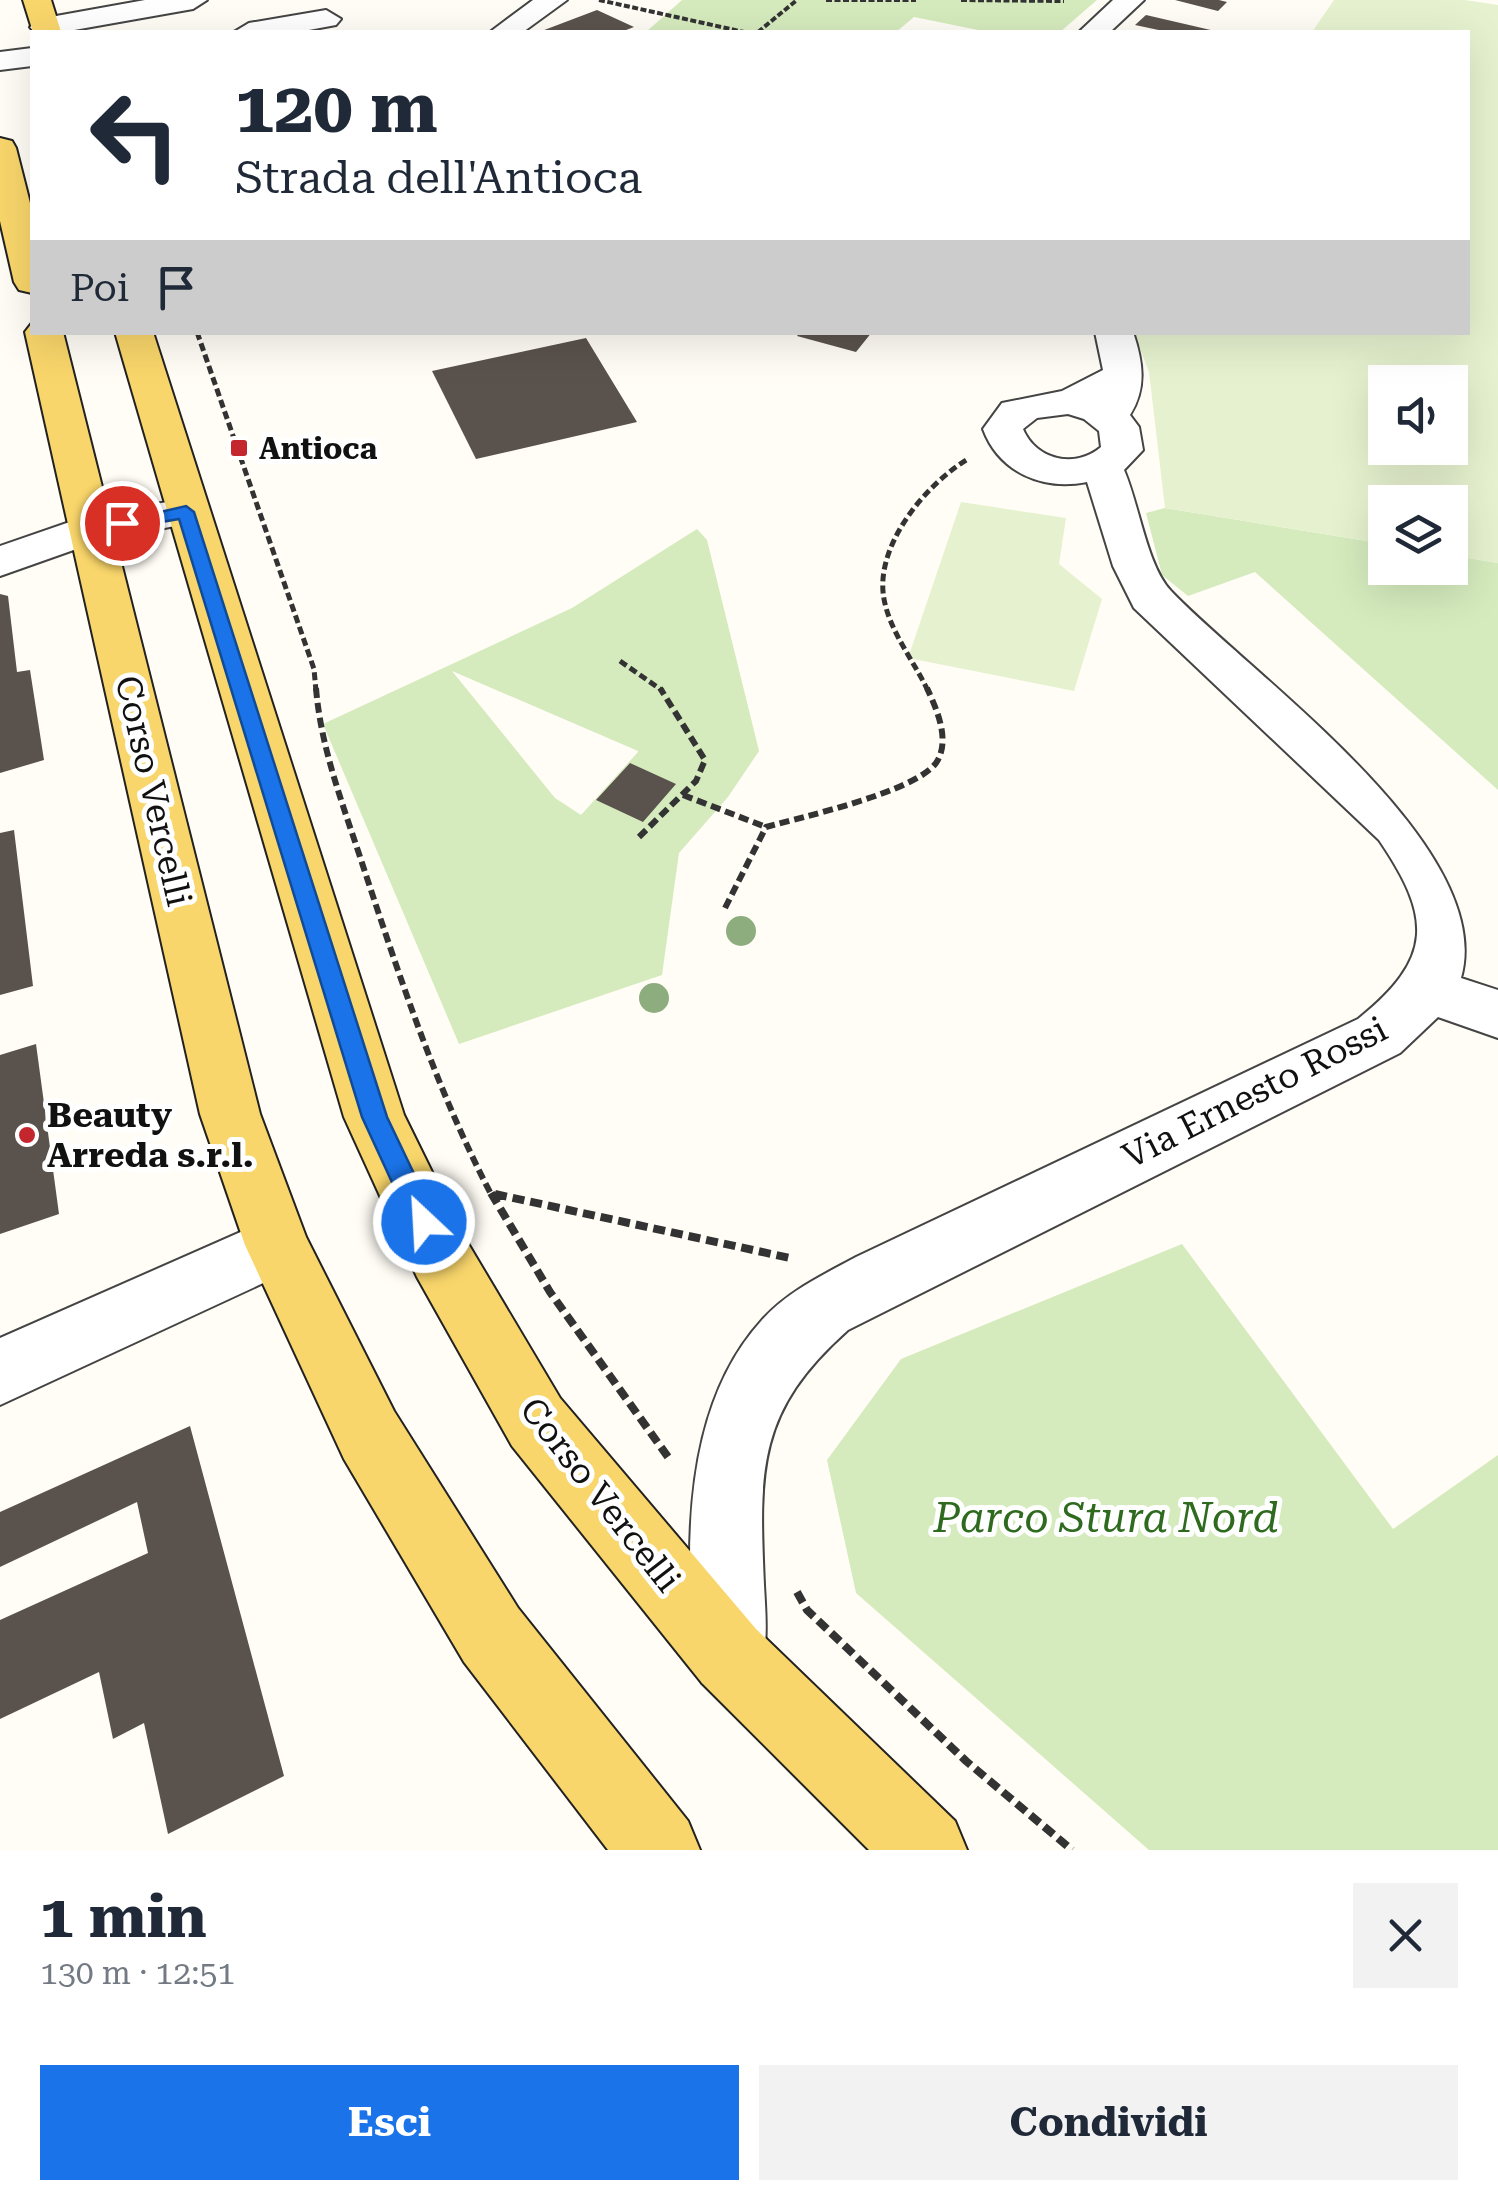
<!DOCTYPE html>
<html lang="it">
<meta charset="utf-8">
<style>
body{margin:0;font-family:"Roboto Serif",serif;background:#f2f2f3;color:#1f2937;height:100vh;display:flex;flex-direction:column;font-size:38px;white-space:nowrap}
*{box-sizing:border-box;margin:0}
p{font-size:32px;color:#747a83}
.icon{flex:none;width:55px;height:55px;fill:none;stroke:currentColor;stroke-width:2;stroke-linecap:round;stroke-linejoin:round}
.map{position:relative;height:1850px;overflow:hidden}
.panel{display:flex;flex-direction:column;background:#fff;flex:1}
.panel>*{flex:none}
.guide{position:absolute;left:30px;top:30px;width:1440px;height:305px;border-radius:0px;box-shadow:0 10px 40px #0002;background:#fff;color:#1f2937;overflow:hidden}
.fabs{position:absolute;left:1368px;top:365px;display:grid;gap:20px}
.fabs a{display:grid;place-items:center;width:100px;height:100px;border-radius:0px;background:#fff;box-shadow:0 10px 40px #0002;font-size:50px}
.pin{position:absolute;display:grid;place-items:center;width:85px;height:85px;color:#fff;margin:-42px;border:5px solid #fff;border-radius:50%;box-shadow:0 2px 10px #0007}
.me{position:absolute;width:110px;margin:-55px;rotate:335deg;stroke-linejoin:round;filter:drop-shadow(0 0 8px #0008)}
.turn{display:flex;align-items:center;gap:35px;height:210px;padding:0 40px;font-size:45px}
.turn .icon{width:130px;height:130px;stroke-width:2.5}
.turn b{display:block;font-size:70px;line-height:85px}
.then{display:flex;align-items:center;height:95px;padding:0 40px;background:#0003;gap:20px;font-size:38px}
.round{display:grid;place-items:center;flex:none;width:105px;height:105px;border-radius:0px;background:#f2f2f3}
.headline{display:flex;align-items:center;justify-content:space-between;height:170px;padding:0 40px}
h1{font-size:60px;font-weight:700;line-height:75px}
.action{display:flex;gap:20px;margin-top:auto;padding:20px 40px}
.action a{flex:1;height:115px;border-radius:0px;background:#1a73e8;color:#fff;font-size:40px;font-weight:700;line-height:115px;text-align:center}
.action a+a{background:#f2f2f3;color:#1f2937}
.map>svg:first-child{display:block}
.green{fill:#d5ebbd;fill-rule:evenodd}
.pitch{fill:#e6f2cf;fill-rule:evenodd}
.building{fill:#5a524d}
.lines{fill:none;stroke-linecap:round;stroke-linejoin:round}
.minor-casing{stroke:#444;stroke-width:4}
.major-casing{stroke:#222;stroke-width:4}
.path-far3{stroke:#333;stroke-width:4;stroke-dasharray:6 2.5;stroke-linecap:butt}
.path-far2{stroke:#333;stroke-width:5;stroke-dasharray:8 4;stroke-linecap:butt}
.path-far1{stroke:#333;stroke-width:6;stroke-dasharray:10 5;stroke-linecap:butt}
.path{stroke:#333;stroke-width:8;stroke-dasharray:12 6;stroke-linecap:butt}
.minor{fill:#fff;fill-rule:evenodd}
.major{fill:#f9d66b;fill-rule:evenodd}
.tree{fill:#8dad7f}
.route{fill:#1a73e8;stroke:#114b97;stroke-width:2.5}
.poi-dot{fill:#c4262e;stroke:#fff;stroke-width:4}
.labels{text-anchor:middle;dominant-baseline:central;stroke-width:10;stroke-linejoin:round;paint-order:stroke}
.far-poi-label{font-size:30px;font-weight:bold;fill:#111;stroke:#fff;text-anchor:start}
.street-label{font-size:35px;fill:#111;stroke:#fff}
.poi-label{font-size:35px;font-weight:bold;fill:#111;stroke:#fff;text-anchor:start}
.near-park-label{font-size:42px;font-style:italic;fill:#2f6b1f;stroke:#fff}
</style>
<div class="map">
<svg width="1498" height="1850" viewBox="0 0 1498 1850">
<rect width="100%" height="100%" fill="#fffdf5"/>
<path class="green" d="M682,0H1097L1060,32H988L914,17L896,32H646Z
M1165,508L1385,544V568H1450V555L1498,563V790L1255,572L1188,596L1162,575L1146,513Z
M697,529L707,540L759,751L728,797L679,853L662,975L459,1044L323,724L572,608ZM452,671L638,751V752L581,815L555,798Z
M1182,1244L1393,1529L1498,1455V1850H1149L856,1593L827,1460L901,1359Z"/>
<path class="pitch" d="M1334,0H1465L1498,5V563L1450,555V502H1385V544L1165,508L1149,372L1134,333L1468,332V32H1312ZM1385,382H1450V448H1385Z
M961,502L1066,518L1059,564L1102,599L1074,691L908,658Z"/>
<path class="building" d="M1175,0H1219L1227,2L1218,11Z
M597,10L634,27L621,32H539Z
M1146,15L1215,31L1214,32H1168L1135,25Z
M800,332H872L856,352L797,336Z
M586,338L637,422L476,459L432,371Z
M0,594L8,596L17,672L30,670L44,760L0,773Z
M630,763L676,784L643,822L596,800Z
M14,830L33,986L0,995V833Z
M36,1044L59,1214L0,1234V1055Z
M190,1426L284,1776L168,1834L144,1723L113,1739L99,1672L0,1719V1620L148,1553L137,1502L0,1567V1512Z"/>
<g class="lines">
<defs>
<path id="minor" d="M145,0H207L193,9L63,32H34L30,27L45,18Z
M533,0H567L523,32H490Z
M1113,0H1144L1110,32H1079Z
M326,10L341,19L336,25L298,32H234L249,23Z
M32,48V66L0,70V52Z
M1095,332H1133C1143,362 1147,388 1130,415L1139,427L1143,450L1124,470C1139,504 1147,566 1171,591C1251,675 1498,847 1461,978L1498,990V1038L1438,1017L1400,1053L848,1330C757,1411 759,1469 764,1585C766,1621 769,1650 756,1683L729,1694L702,1683C687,1647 691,1610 690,1571C689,1484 701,1387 762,1320C788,1291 823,1275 856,1257L1358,1019C1434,958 1432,918 1379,840L1134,608L1113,566L1087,482C1042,491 999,472 983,429L1002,403L1062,391L1103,370ZM1068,414L1084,419L1099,431L1101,447C1075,469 1036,460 1023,429L1037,418Z
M185,499L200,503L207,512L200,521L99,541L0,576V546L90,515Z
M277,1216L300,1224L309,1245L300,1266L0,1405V1338Z"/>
<path id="major" d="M23,0H51L61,32H33Z
M0,138L12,141L16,148L32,211V293L19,290L14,282L0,221Z
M32,323V332H63L260,1114L306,1237L394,1411L518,1608L688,1821L700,1850H608L464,1662L344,1459L245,1245L200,1114L25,332Z
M115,332H153L404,1115L463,1235L560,1398L756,1629L955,1821L967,1850H869L702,1683L512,1446L417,1277L344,1117Z"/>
</defs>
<use href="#minor" class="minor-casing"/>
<use href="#major" class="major-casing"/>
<path class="path-far3" d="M599,0L744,32
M826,0H916
M961,0L1064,1
M758,32L797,0"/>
<path class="path-far2" d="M197,332L314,669L316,691
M620,661L663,691
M928,691C914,661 890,632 884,599C874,546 926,484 968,459"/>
<path class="path-far1" d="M316,688C321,750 344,807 363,866C400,978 437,1091 492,1196
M683,795L766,827
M639,837L696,781L705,760L660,688
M725,908L766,827C802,817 915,792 936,763C951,741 937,710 927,688
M495,1194L503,1196"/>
<path class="path" d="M491,1193L550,1292L668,1457
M495,1194L790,1258
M797,1592L807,1610L966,1761L1072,1850"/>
<use href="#minor" class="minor"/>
<use href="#major" class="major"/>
</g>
<g class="tree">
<circle cx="741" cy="931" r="15"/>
<circle cx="654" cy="998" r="15"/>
</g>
<path class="route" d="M186,506L194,512L387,1117L437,1222L433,1230L424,1233L414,1230L362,1117L179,519L122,529L113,523Z"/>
<g class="poi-dot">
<rect x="229" y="438" width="20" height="20" rx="5"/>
<circle cx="27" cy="1135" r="10"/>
</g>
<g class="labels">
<g class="far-poi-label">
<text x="259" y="448">Antioca</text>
</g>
<g class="street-label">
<text transform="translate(153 791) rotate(77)">Corso Vercelli</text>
<text transform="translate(1255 1093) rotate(-27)">Via Ernesto Rossi</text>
<text transform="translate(600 1495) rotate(52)">Corso Vercelli</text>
</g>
<g class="poi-label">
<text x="47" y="1115">Beauty<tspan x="47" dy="40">Arreda s.r.l.</tspan></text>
</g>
<g class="near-park-label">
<text x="1106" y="1517">Parco Stura Nord</text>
</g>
</g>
</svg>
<div class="fabs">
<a><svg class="icon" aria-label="sound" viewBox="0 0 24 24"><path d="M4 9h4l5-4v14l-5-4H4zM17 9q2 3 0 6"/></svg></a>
<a><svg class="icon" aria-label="layers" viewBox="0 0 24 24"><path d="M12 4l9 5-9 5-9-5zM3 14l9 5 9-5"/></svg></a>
</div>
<div class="pin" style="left:122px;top:523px;background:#d93025"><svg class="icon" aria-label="arrive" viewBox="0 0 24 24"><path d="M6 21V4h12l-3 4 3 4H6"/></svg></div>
<svg class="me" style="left:424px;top:1222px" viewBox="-20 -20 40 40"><circle r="17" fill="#1a73e8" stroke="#fff" stroke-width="3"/><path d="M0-11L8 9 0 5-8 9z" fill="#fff"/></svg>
<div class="guide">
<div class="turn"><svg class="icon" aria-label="left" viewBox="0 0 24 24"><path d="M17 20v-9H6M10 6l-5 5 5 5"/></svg><div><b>120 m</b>Strada dell'Antioca</div></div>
<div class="then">Poi<svg class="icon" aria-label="arrive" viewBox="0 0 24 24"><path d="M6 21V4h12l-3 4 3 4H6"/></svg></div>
</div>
</div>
<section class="panel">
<div class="headline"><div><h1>1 min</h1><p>130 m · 12:51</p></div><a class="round"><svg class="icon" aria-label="close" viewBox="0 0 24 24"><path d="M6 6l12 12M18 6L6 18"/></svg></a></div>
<div class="action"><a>Esci</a><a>Condividi</a></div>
</section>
